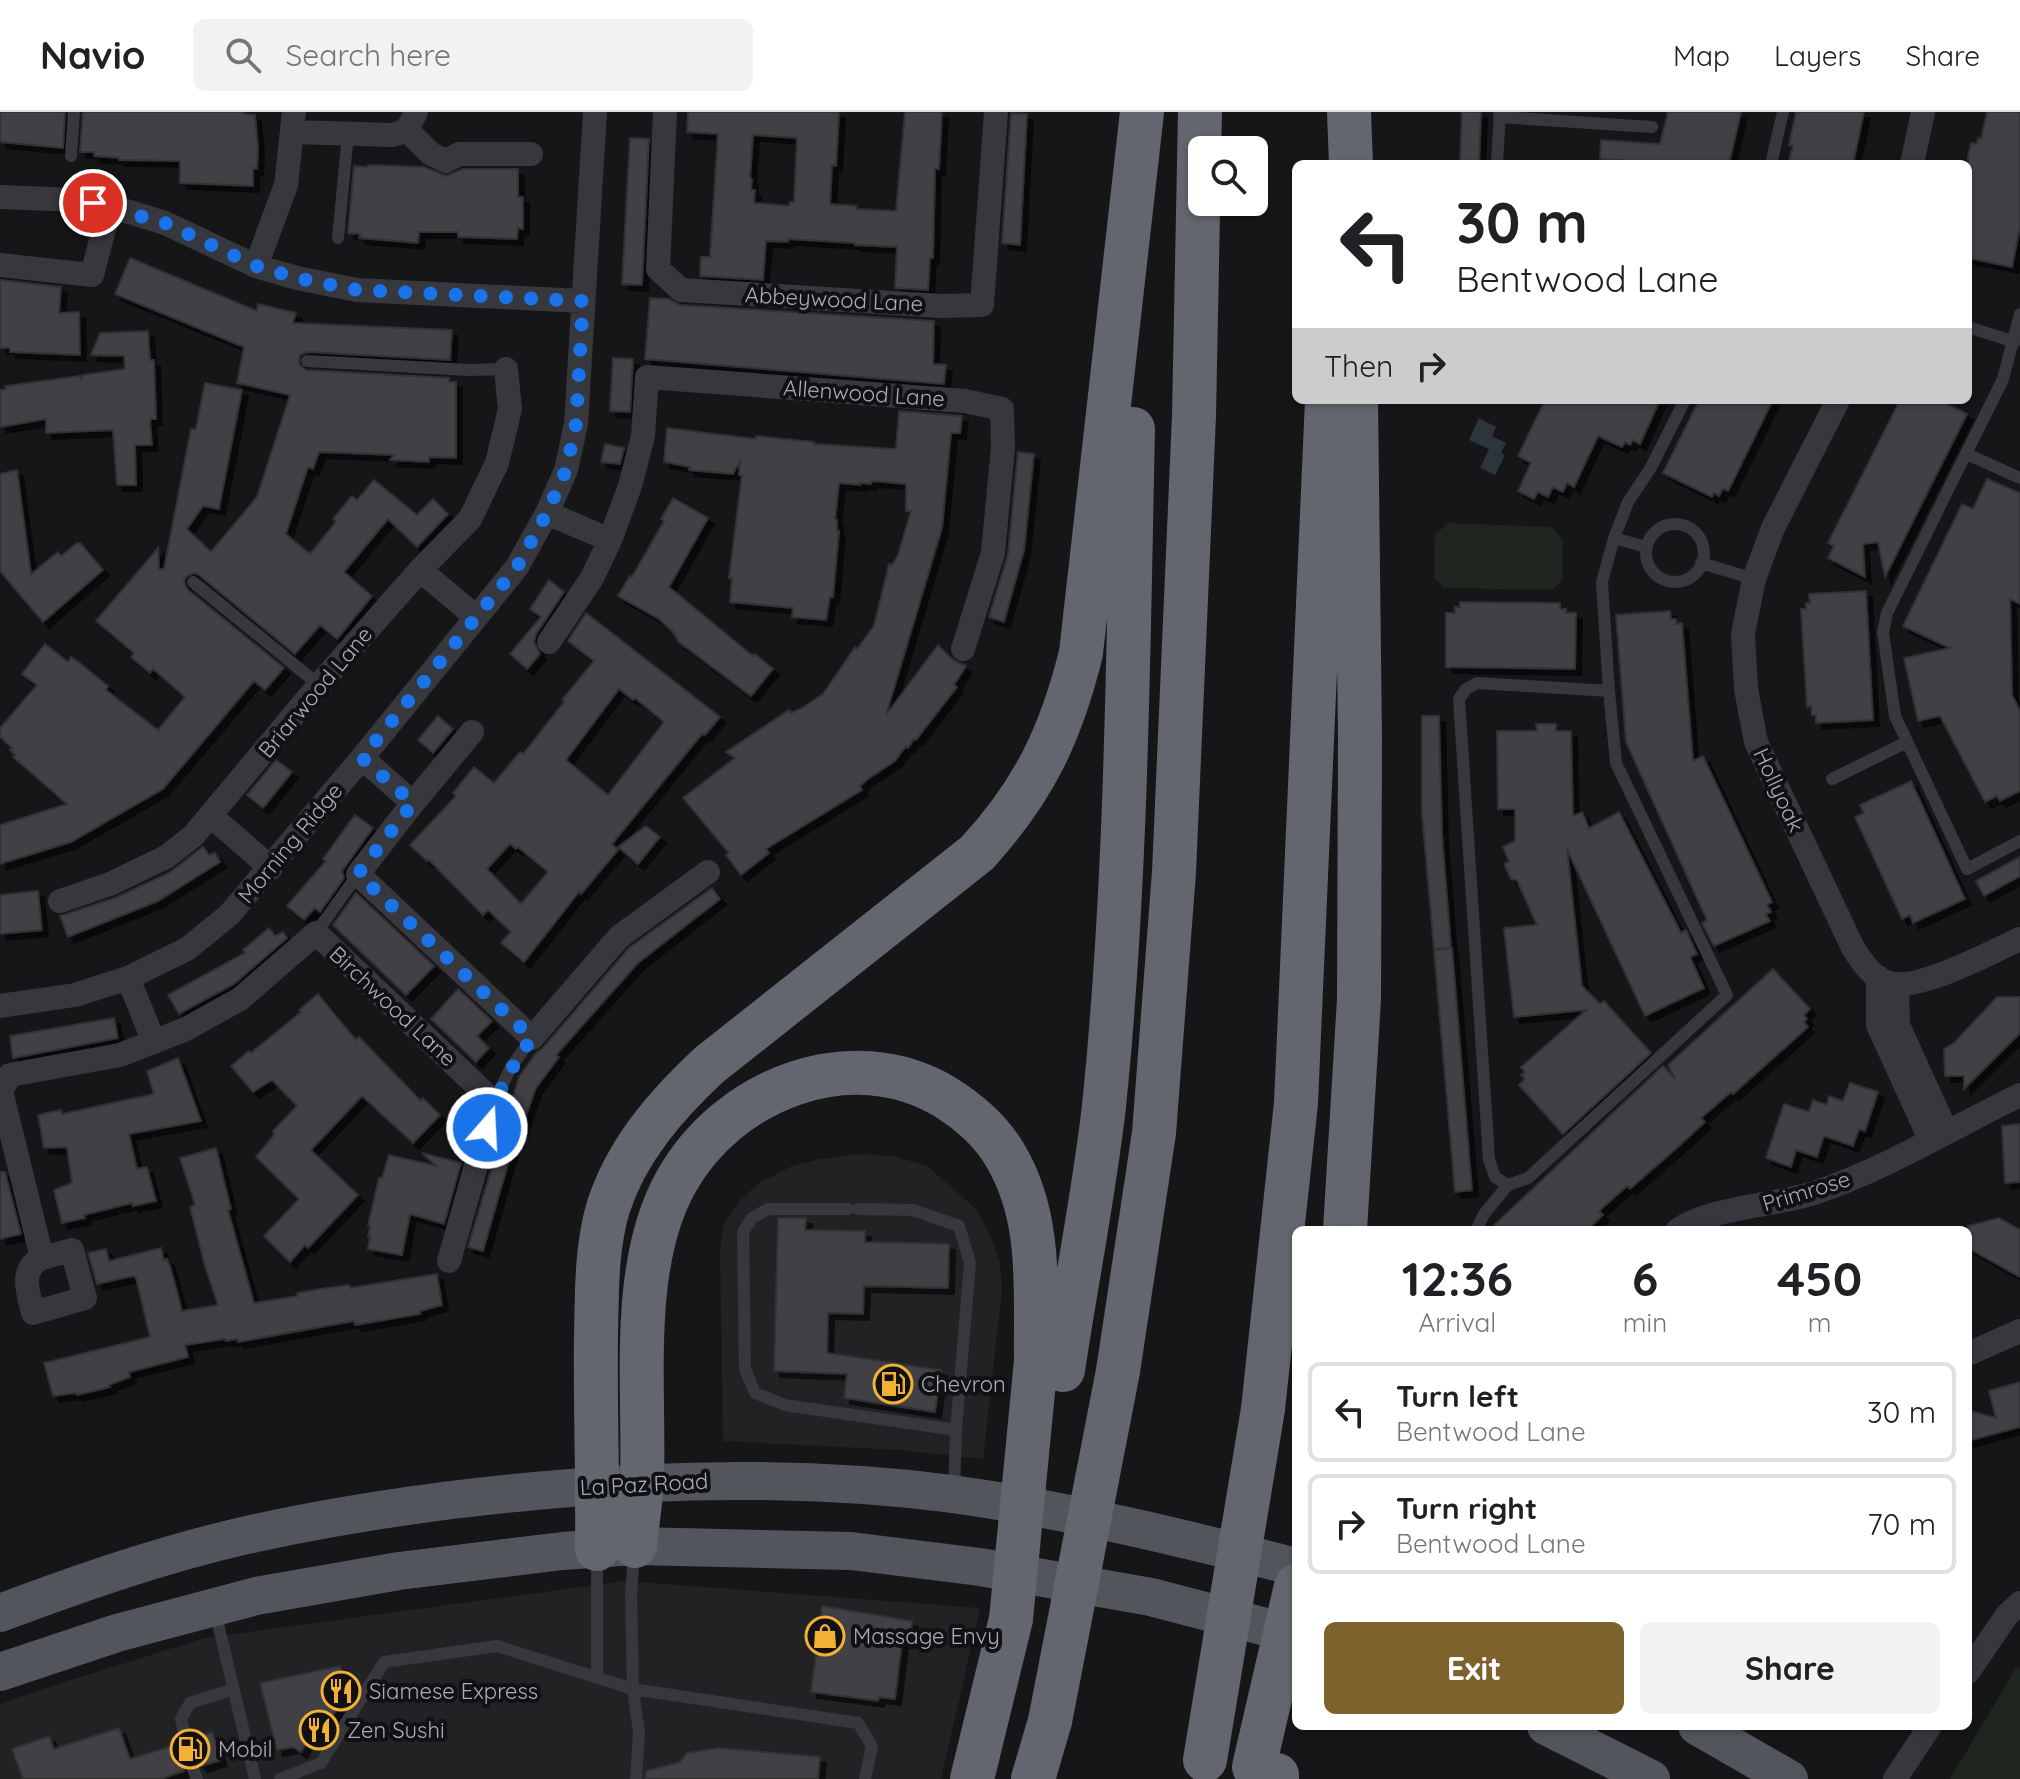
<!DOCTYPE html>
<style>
body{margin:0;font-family:Quicksand,sans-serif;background:#f2f2f2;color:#202124;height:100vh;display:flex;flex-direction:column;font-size:30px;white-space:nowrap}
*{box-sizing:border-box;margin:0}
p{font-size:26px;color:#757577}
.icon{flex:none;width:44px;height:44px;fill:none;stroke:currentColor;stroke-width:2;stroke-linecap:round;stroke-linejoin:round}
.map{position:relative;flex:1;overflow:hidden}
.sheet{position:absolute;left:1292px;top:1114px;width:680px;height:504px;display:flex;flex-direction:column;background:#fff;border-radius:12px;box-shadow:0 2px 6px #0004}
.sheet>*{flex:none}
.guide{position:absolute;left:1292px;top:48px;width:680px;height:244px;border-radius:12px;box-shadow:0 2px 6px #0004;background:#fff;color:#202124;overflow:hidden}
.tools{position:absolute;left:1188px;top:24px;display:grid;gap:16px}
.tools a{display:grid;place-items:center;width:80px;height:80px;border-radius:12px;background:#fff;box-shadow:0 2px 6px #0004;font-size:40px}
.pin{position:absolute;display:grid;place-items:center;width:68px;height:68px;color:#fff;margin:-34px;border:4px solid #fff;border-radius:50%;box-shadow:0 2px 8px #0007}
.me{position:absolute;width:88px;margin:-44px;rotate:19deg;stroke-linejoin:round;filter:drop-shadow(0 0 6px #0008)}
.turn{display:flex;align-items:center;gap:28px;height:168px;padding:0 32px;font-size:36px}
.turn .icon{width:104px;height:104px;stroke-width:2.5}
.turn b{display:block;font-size:56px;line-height:68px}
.then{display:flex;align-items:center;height:76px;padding:0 32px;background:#0003;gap:16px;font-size:30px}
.eta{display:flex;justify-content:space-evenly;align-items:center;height:136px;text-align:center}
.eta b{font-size:48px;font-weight:700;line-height:56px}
.action{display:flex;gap:16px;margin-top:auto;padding:16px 32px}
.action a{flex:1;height:92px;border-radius:12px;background:#7e622b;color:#fff;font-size:32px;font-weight:700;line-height:92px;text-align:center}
.action a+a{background:#f2f2f2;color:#202124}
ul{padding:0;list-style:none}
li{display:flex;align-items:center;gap:24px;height:100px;margin:0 16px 12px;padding:0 16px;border:4px solid #e0e0e0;border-radius:12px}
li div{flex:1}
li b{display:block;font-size:30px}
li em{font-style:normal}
header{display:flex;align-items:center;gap:48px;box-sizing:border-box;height:112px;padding:0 40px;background:#fff;border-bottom:2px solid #e0e0e0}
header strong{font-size:38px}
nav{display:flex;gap:44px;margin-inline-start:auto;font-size:28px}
.search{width:560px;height:72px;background:#f2f2f2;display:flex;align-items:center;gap:20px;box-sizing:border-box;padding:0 28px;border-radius:12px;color:#757577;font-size:30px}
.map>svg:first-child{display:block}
.built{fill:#222225}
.green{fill:#1e261f}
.water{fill:#2c353c}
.building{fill:#404145;stroke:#303034;stroke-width:2;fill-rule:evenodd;filter:url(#shadow)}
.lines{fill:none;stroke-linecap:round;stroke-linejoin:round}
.lane{stroke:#37383d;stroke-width:12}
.street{stroke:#37383d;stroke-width:24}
.primary{stroke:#53555c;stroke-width:38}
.highway{stroke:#63666e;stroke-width:44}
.highway-bridge{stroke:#63666e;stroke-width:44}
.route{stroke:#1a73e8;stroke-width:14;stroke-dasharray:0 25.2}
.labels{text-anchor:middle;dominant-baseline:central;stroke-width:8;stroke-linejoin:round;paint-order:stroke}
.street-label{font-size:22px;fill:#a8adb8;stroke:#111113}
.poi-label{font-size:22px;fill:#a8adb8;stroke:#111113;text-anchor:start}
</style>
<header>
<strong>Navio</strong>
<div class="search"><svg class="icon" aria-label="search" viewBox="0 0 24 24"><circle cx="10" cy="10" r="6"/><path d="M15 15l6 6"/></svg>Search here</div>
<nav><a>Map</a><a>Layers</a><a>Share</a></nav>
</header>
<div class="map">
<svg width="2020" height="1667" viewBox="0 0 2020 1667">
<defs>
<filter id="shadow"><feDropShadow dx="6" dy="6" stdDeviation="0" flood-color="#0009"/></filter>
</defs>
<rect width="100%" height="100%" fill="#161618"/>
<path class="built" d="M857,1042L894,1044L927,1054L975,1096L990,1122L1000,1152L1002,1178L983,1347L899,1338L723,1329L720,1140L723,1114L739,1089L759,1071L790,1055L820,1047Z
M625,1469L980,1496L941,1667H0V1592L55,1573L205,1526Z"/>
<path class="green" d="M1448,411L1552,415L1563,428L1562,469L1551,478L1444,476L1434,465L1435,423Z
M2016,1556L2020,1557V1667H1950Z"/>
<path class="water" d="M1479,306L1496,315L1492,324L1506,331L1501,341L1505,343L1495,363L1480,356L1489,337L1469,328Z"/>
<path class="building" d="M0,0H65L63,36L0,30Z
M83,0H244V2L255,3L258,36L257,57L253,56V74L180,71V49L119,48V46L94,44V40H80Z
M688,0H839L836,54L832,53L830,92L857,94L856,97L896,99L905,0H942L939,57H935L933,146H930L928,178L895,176L897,135L855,133V131L788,127V130L766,129L763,168L700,164L701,145H710L718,22L687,20ZM753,23L797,26L794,90H790L789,94L754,91L755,78H751L752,67L750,66Z
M1462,0H1481L1479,52H1460Z
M1668,0H1741L1729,52H1677L1600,47L1601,28L1660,32Z
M1796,0H1864L1853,52H1788L1793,34L1789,33Z
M1987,0H2020V115L2012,155L1968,146V45L1971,31L1977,32L1978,26L1981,27Z
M1011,1L1027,2L1020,133L1002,131Z
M630,26L649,27L642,173L622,172Z
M368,53L424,55L446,64L463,57H518V85H523V117L518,116L517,127L458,125V120H419L418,131L359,126L360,122L348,121L354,54L368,55Z
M130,146L257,199L258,192L296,201L293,211L452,218L450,248L308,240L300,243L299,252L306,258L449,266V270H456V346L429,345V350L390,348L394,343L319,340L313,357L308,355L286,422L310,442L336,410L333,407L352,384L357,388L374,368L417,403L433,387L448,402L417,435L388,407L344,460L372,484L337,527L320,513L295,542L199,463L194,461L187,464L184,469L187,477L284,556L265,578L254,569L163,677L71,730L0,752V713L67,692L13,645L15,643L10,638L12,636L0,625V616L37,573L22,562L45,532L68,550L71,545L82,553L108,574L106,578L158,618L185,585L153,557L150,561L131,545L134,541L96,509L158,436L159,457H164L191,317H196L205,271L242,278L219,397L203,394L187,417L211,440L257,385L290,283L237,271L244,235L115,182Z
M0,168L61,175L59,201L79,200L80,243L10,240V236H0Z
M650,186L669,187L680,193L934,209L933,252L946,253L944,272L645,247Z
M148,219L150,248H154L156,307H151L150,311L152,333H135L136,373H117L113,318L46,321V307L0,315V278L6,277L5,274L81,264V268L83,263L125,257L124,244L91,243L100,221Z
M613,246L633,247L630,300L610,299Z
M1545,288H1660L1640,332L1633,328L1630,333L1625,330L1622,335L1598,324L1574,375L1567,371L1563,380L1553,375L1548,385L1538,380L1534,387L1518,379L1531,351L1518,344Z
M1699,288H1773L1728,379L1723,376L1719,384L1714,381L1712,385L1663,361Z
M1900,288H1939L1967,302L1885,465L1878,430L1863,432L1865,465L1828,446L1834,434L1828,431Z
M899,299L962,304L960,321H951L942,416L886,603L938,533L953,548L966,554L954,573L957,575L916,628L914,627L908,636L906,634L895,649L868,667L860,674L862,678L766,737L769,741L741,763L726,743L729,741L683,686L735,646L726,640L789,598L791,601L802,596L823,582L855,535L857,537L874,514L889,452L892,453L898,443L911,399H906V372L872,369L871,372L860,371V373L839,371L835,408H837V419H839L833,485H830L826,508L792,505L793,496L730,490L732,466H729L742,363H739L740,349L733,362L689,358L690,355L664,350L667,316L756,327V324L814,330V332L896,337Z
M605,332L624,336L620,352L601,350Z
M1018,340L1034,342L1024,438L1004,510L989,505L1008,442Z
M17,358L31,462L58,440L61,444L77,431L81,432L103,458L43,510L0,459V362Z
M1987,367L2020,381V492L2010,487L2012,583L2020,599V679L2000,689L1997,684L1985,690L1940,604L1918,609L1904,546L1950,536L1903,514L1962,392L1973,397Z
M673,386L708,406L669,475L753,544L755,542L773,557L751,584L679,530L673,520L659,507L618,484L630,464L632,465L664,409L661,407Z
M549,468L564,480L536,522L534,530L540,542L527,557L510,542L541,505L530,497Z
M1866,479L1873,608L1816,611V603H1812L1811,594L1807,595L1801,497H1806V491H1810L1809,482Z
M1460,490L1560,491V497H1566V501H1576L1575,557L1446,555V501H1455V495H1460Z
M1670,499L1671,507H1676V512L1682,511L1693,649L1703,644L1772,790L1767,793L1771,800L1766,802L1770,809L1714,834L1702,811L1707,808L1626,630L1616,503Z
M586,501L720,605L705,623L702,622L612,732L618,738L581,782L579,780L524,850L501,831L511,820L488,798L483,803L428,747L427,749L410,733L456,684L453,681L474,655L494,671L520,640L523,642L564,590L562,588L594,549L568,529ZM619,577L633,588L635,586L664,610L608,683L566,648ZM510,732L516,737L518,735L548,760L521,792L487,757Z
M438,604L453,617L433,641L418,628Z
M1422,604H1439L1442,723L1451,836L1434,837L1422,701Z
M1536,612H1556V619H1571L1573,704L1582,700L1589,716L1619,700L1681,821L1686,818L1697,842L1690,845L1704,876L1645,904L1567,737L1582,874L1600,892L1604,889L1651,941L1563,1022L1519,973L1525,967L1521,963L1525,960L1521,955L1586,898L1514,905L1504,816L1537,813L1517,768L1511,767L1504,752L1509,749L1503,735L1515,729V697H1498L1497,619H1537Z
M276,648L292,660L263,696L247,683Z
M1911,669L1965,787L1913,811L1910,803L1902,807L1855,705L1864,701L1860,693Z
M355,703L373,716L342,759L344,766L320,800L315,796L304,808L287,794L326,749L323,747Z
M646,714L660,725L638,752L618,735Z
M203,735L209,743L215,741L220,750L158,789L68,825L60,804L115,786L169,761Z
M2020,745V764L1984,784L1976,769Z
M712,776L720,787L638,851L556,943L559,945L536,976L517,1028L515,1027L483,1139L468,1135L519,965L537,940L543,936L629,836Z
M38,779L42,818L0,822V783Z
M356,781L434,854L406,883L333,813Z
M269,816L275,824L283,820L287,826L234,872L179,902L168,883L245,841L243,838Z
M1452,836L1472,1078L1455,1080L1434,838Z
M1773,857L1810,897L1804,903L1807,907L1804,910L1808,915L1733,982L1731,980L1701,1006L1705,1010L1678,1035L1630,1077L1627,1074L1599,1099L1603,1103L1587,1118H1489L1663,954L1675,967L1668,953Z
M458,877L492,909L477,924L489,936L476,950L431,907Z
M318,882L356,928L359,925L421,989L423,986L440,1003L413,1031L362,984L311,1038L358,1083L308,1136L305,1133L290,1150L264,1124L299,1087L256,1045L274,1023L273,1019L297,994L272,968L253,980L231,954L249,939L251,941L301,900L299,898Z
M1997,885H2020V921L1964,977V964H1945L1944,937L1954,931Z
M114,906L118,926L13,946L10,924Z
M178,946L201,1009L129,1022L137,1057L147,1055L156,1089L133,1094L132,1091L84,1103L85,1106L62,1111L54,1078L72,1071L67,1035L44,1036L38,1003L61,998L62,1002L154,982L147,959Z
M1850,971L1878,980L1865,1019L1859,1017L1853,1034L1824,1024L1817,1045L1796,1038L1791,1055L1766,1046L1784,992L1809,1000L1813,988L1827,993L1829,984L1843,989Z
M2020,1012V1070L2005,1071L2002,1014Z
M216,1036L231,1097L228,1098L254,1191L298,1184L297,1181L320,1177L349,1173L350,1176L437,1162L442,1193L420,1199V1202L355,1213L354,1209L238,1230L237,1227L226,1229L225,1227L185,1233L188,1245L129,1260L130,1265L109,1273L110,1275L77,1283L76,1281L53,1284L44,1251L150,1225L136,1166L133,1164L97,1172L88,1141L106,1137L109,1149L161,1136L164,1148L167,1147L171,1157L182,1199L218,1193L205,1154L190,1095L195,1093L180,1046Z
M422,1041L461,1051L444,1112L410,1102L402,1143L368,1137L370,1125H368L370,1114L368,1113L379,1066H382L389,1043L436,1054Z
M0,1060H5L21,1122L0,1127Z
M778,1106H806L805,1118L865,1119V1130L949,1132L948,1176L864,1174L863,1202L828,1201L827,1241L941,1258L935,1300L844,1286L847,1262L774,1259Z
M1999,1106L2020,1118V1165L1968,1136V1114Z
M2020,1270V1315L1968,1329V1298L1996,1306L1989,1279Z
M822,1494L912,1509L910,1530H902L895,1587L879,1585L878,1589L811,1580Z
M340,1554L346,1582L320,1624L313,1620L301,1640L293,1635L277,1638L260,1571Z
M119,1616L130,1647L178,1632L183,1637L189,1638L194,1632L195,1626L212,1620L221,1648L201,1654L198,1650L190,1648L186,1652L184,1659L161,1667H23L12,1637L49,1624L54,1637Z
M719,1636L820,1645L818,1667H645L646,1659L680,1650L687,1641Z"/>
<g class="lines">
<path class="lane" d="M1499,5L1652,15
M71,44L74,0
M1497,52L1500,0
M1771,52L1783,0
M338,126L348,22
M2020,202L2003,267L1887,501L1883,520L1895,604L1967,757L2020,729
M1968,215L2015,230
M307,249L469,258L506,257
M1967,342L2020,366
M1646 441a29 29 0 1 1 58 0a29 29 0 1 1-58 0Z
M1614,426L1646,435
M1701,451L1754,467
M193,470L319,573
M1609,579L1477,571L1466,577L1459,587L1489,1047L1495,1065L1508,1073L1528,1066L1727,883L1616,651L1609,579L1602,470L1614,426L1628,390L1650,357L1685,288
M1832,667L1907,630
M316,821L358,762
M494,990L511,955L532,926
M848,1097H768L752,1106L743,1120L745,1257L755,1281L785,1293L956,1318
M858,1097L913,1098L959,1114L970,1151L956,1318L954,1377
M1476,1118L1484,1102L1508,1073
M634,1443L631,1481L633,1577L639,1620L636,1667
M597,1444V1565
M215,1499L255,1667
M186,1629L181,1607L190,1591L234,1577
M193,1657L197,1667
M280,1667L321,1651L384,1550L497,1534L633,1577L858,1611L872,1634L865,1667"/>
<path class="street" d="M665,0L658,157L681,178L942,194L982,193L996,0
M407,18L431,42L446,49L459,42H531
M293,20L393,23L407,18L416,0
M1912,52L1923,0
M0,85L76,88L110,94L165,111L256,154L297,166L357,178L583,189
M0,153L92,163L110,94
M256,154L286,73L294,0
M1838,288L1773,416L1754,467L1743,522L1746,577L1756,630L1853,836C1862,850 1872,866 1889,871C1920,879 1989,841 2020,827
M547,401L610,428
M420,458L476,505
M549,530L592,466L610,428L630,374L643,324L647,265L965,289L1002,297L1003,335L993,441L963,537
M472,620L413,691L358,762L532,926L619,825L708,760
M362,646L413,691
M211,704L271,756
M60,789L110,772L166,745L193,724L319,573L420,458L470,407L497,351L510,297L506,257
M1878,865V913L1930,1027
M128,866L154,930
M1897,872L1898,913L1946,1019
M0,894L75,883L128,866L187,837L229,803L362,646L517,455L547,401L566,358L576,312L595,0
M1678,1118C1712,1095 1773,1094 1814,1081C1886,1057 1952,1016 2020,983
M42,1146L72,1138L85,1186L33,1201C28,1180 19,1157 42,1146L1,979L10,963L120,943L186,917L240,887L316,821L494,990L449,1149
M1968,1242L2020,1219
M1968,1560L2007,1503L2020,1491
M1895,1667L1930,1614"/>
<path class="primary" d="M0,1501C80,1471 163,1442 247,1423C342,1402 438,1388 535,1379C673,1366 814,1364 952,1382C1068,1398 1183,1426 1296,1455
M0,1560L117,1521L256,1484L399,1459L562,1439L635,1434L851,1439L980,1455L1151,1485L1296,1523
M1546,1614L1651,1667
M1697,1614L1789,1667"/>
<path class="highway" d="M1349,0L1351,52
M1345,1118L1359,887L1360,626L1356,288
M1063,1258C1076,1170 1094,1082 1104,994C1127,769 1128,543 1133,317
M1118,1259L1154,1021L1174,760L1194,304L1200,0
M1263,1297L1296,991L1327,288
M635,1434C637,1412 641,1389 642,1367C645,1274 629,1154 676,1070C727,978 850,928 945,985C969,1000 991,1019 1005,1043C1043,1106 1035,1179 1036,1249
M597,1437C598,1366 595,1295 596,1223C597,1181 596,1137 608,1096C626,1039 666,993 709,953L977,741C1034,679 1061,622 1081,541L1142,0
M972,1667L1011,1507
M1033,1667L1050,1609
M1277,1667V1663"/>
<path class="highway-bridge" d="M1011,1507L1036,1249
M1050,1609L1118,1259
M1205,1648L1263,1297
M1254,1655L1296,1474"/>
</g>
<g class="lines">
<path class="route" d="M93,91L165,111L256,154L297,166L357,178L583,189L576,312L566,358L547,401L517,455L362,646L413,691L358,762L532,926C511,955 496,982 487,1016"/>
</g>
<defs>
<symbol id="fuel-ring" viewBox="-11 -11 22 22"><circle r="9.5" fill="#111113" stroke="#f2b134" stroke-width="1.5"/><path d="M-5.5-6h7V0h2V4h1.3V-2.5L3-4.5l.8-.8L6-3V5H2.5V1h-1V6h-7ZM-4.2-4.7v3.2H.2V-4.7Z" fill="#f2b134"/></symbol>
<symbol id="shop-ring" viewBox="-11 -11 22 22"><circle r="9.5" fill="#111113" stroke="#f2b134" stroke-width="1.5"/><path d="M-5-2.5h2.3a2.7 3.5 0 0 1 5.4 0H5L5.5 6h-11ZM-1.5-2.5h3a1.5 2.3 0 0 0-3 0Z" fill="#f2b134"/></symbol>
<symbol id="restaurant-ring" viewBox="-11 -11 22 22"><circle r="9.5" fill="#111113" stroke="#f2b134" stroke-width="1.5"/><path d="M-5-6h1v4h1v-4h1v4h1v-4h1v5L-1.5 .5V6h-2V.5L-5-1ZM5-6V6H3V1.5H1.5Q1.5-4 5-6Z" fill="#f2b134"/></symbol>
</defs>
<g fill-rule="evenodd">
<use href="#fuel-ring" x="871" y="1250" width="44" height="44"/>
<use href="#shop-ring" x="803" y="1502" width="44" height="44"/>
<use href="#restaurant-ring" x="319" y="1557" width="44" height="44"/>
<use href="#restaurant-ring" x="297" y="1596" width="44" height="44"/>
<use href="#fuel-ring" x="168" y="1615" width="44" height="44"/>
</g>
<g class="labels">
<g class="street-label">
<text transform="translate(834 187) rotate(3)">Abbeywood Lane</text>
<text transform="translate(864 281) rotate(4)">Allenwood Lane</text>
<text transform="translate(315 580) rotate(-50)">Briarwood Lane</text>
<text transform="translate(1779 678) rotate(65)">Hollyoak</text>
<text transform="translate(290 731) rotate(-50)">Morning Ridge</text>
<text transform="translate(393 894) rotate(43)">Birchwood Lane</text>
<text transform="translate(1806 1079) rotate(-17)">Primrose</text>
<text transform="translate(644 1372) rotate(-3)">La Paz Road</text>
</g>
<g class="poi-label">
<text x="921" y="1272">Chevron</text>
<text x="853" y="1524">Massage Envy</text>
<text x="369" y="1579">Siamese Express</text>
<text x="347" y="1618">Zen Sushi</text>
<text x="218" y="1637">Mobil</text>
</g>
</g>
</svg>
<div class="tools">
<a><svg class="icon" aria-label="search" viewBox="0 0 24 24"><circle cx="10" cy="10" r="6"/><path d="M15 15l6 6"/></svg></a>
</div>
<div class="pin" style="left:93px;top:91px;background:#d93025"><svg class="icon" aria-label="arrive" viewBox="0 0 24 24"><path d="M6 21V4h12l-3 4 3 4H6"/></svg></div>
<svg class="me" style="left:487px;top:1016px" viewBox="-20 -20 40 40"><circle r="17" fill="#1a73e8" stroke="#fff" stroke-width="3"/><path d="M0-11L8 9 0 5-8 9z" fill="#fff"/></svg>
<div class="guide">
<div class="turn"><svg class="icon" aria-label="left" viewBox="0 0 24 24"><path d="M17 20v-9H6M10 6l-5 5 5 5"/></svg><div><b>30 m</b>Bentwood Lane</div></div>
<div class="then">Then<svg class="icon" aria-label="right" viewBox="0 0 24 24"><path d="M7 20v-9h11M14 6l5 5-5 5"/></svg></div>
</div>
<section class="sheet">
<div class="eta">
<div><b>12:36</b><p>Arrival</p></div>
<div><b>6</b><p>min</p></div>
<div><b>450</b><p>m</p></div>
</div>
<ul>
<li><svg class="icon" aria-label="left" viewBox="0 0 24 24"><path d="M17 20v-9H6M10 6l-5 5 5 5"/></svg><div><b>Turn left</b><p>Bentwood Lane</p></div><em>30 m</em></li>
<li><svg class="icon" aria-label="right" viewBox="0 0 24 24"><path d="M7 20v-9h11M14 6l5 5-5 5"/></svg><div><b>Turn right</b><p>Bentwood Lane</p></div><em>70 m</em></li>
</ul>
<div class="action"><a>Exit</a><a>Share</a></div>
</section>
</div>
